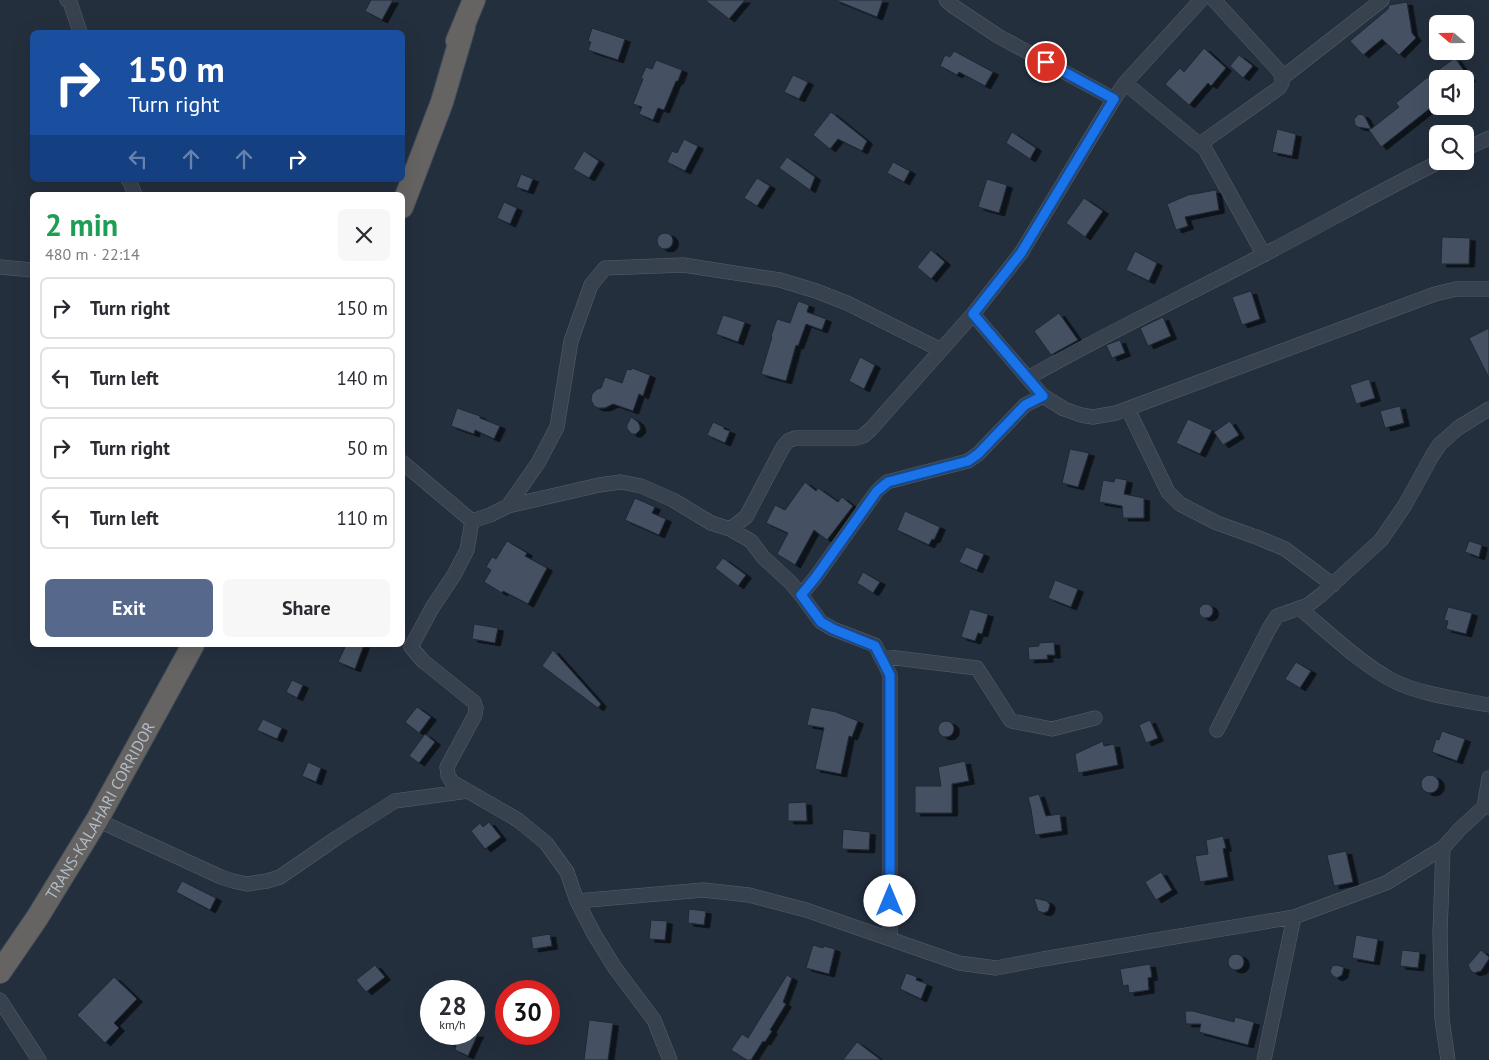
<!DOCTYPE html>
<meta charset="utf-8">
<style>
body{margin:0;font-family:"PT Sans",sans-serif;background:#f7f7f7;color:#2b2b33;height:100vh;display:flex;flex-direction:column;font-size:19px;white-space:nowrap}
*{box-sizing:border-box;margin:0}
p{font-size:16px;color:#7c7c81}
.icon{flex:none;width:28px;height:28px;fill:none;stroke:currentColor;stroke-width:2;stroke-linecap:round;stroke-linejoin:round}
.map{position:relative;flex:1;overflow:hidden}
.side{position:absolute;left:30px;top:192px;width:375px;height:455px;display:flex;flex-direction:column;background:#fff;border-radius:8px;box-shadow:0 5px 20px #0002}
.side>*{flex:none}
.guide{position:absolute;left:30px;top:30px;width:375px;height:152px;border-radius:8px;box-shadow:0 5px 20px #0002;background:#1a4fa0;color:#fff;overflow:hidden}
.needle{width:32px;rotate:290deg}
.buttons{position:absolute;left:1429px;top:15px;display:grid;gap:10px}
.buttons a{display:grid;place-items:center;width:45px;height:45px;border-radius:8px;background:#fff;box-shadow:0 5px 20px #0002;font-size:25px}
.speed{position:absolute;left:420px;top:980px;display:flex;gap:10px;font-size:25px;font-weight:700;text-align:center}
.speed>*{display:grid;place-content:center;width:65px;height:65px;border-radius:50%;background:#fff;box-shadow:0 5px 20px #0002;line-height:1}
.speed small{font-size:12px;font-weight:400}
.speed .limit{border:8px solid #d22;background:#fff;color:#111}
.pin{position:absolute;display:grid;place-items:center;width:42px;height:42px;color:#fff;margin:-21px;border:2px solid #fff;border-radius:50%;box-shadow:0 1px 5px #0007}
.me{position:absolute;width:55px;margin:-28px;rotate:0deg;stroke-linejoin:round;filter:drop-shadow(0 0 4px #0008)}
.turn{display:flex;align-items:center;gap:18px;height:105px;padding:0 15px;font-size:22px}
.turn .icon{width:65px;height:65px;stroke-width:2.5}
.turn b{display:block;font-size:35px;line-height:42px}
.lanes{display:flex;align-items:center;height:48px;padding:0 15px;background:#0003;justify-content:center;gap:25px;direction:ltr}
.lanes .off{opacity:.35}
.round{display:grid;place-items:center;flex:none;width:52px;height:52px;border-radius:8px;background:#f7f7f7}
.overview{display:flex;align-items:center;justify-content:space-between;height:85px;padding:0 15px}
h1{font-size:30px;font-weight:700;line-height:38px;color:#1e9e55}
.primary-button{display:flex;gap:10px;margin-top:auto;padding:10px 15px}
.primary-button a{flex:1;height:58px;border-radius:8px;background:#56698c;color:#fff;font-size:20px;font-weight:700;line-height:58px;text-align:center}
.primary-button a+a{background:#f7f7f7;color:#2b2b33}
ul{padding:0;list-style:none}
li{display:flex;align-items:center;gap:15px;height:62px;margin:0 10px 8px;padding:0 5px;border:2px solid #e1e1e2;border-radius:8px}
li div{flex:1}
li b{display:block;font-size:19px}
li em{font-style:normal}
.map>svg:first-child{display:block}
.building{fill:#455162;stroke:#1f2835;filter:url(#shadow)}
.lines{fill:none;stroke-linecap:round;stroke-linejoin:round}
.minor-casing{stroke:#565f6c;stroke-width:15}
.trunk-casing{stroke:#434c59;stroke-width:24}
.minor{stroke:#38414e;stroke-width:14}
.trunk{stroke:#656462;stroke-width:22}
.route-casing{stroke:#114b97;stroke-width:12}
.route{stroke:#1a73e8;stroke-width:9}
.labels{text-anchor:middle;dominant-baseline:central;stroke-width:4.5;stroke-linejoin:round;paint-order:stroke}
.street-label{font-size:16px;fill:#b4bcc9;stroke:#1d2633}
</style>
<div class="map">
<svg width="1489" height="1060" viewBox="0 0 1489 1060">
<defs>
<filter id="shadow"><feDropShadow dx="5.5" dy="3" stdDeviation="0" flood-color="#0009"/></filter>
</defs>
<rect width="100%" height="100%" fill="#242f3e"/>
<path class="building" d="M371,0H393L382,20L365,11Z
M705,0H745L729,19Z
M835,0H883L877,17Z
M1407,2L1412,33L1416,38L1399,55L1382,39L1363,55L1350,41L1388,9L1389,5Z
M592,28L625,39L618,60L588,50L591,42L588,41Z
M1204,48L1226,68L1211,86L1208,83L1189,105L1165,84L1180,68L1184,72Z
M954,51L993,72L985,86L959,72L957,75L940,66L945,55L950,57Z
M1239,55L1253,66L1243,78L1230,66Z
M1455,58L1470,79H1438V102L1381,147L1369,130L1370,129L1358,127L1355,125L1354,119L1359,114L1363,115L1365,117L1371,129L1399,107L1396,103L1424,80Z
M656,60L682,70L678,81H676L664,110L658,108L653,120L639,114L642,107L633,104L643,79L641,78L646,67L652,69Z
M793,75L808,82L799,99L784,92Z
M831,112L867,141L862,151L838,139L830,149L813,135Z
M1277,129L1296,134L1292,156L1272,152Z
M1012,132L1036,148L1030,159L1006,143Z
M684,139L698,146L685,171L667,162L672,151L677,153Z
M584,151L599,161L589,178L573,169Z
M787,157L815,177L810,190L779,168Z
M893,162L910,171L904,182L887,173Z
M521,174L533,179L528,191L516,187Z
M757,178L770,186L757,206L744,198Z
M987,179L1007,185L999,213L978,207Z
M1216,190L1219,210L1185,217L1188,226L1176,230L1167,204L1188,195Z
M1084,198L1103,211L1085,237L1066,223Z
M504,202L517,208L510,224L497,218Z
M657 241a8 8 0 1 1 16 0a8 8 0 1 1-16 0Z
M1442,237L1470,238L1469,264H1441Z
M931,250L945,262L931,279L917,267Z
M1135,251L1157,263L1149,281L1126,270Z
M1251,291L1260,319L1242,325L1232,297Z
M798,301L809,305L807,312L826,319L822,330L806,324L798,346L796,345L786,381L761,374L772,337L771,336L777,319L790,323Z
M1059,313L1078,340L1051,355L1034,331Z
M723,315L745,322L738,342L716,334Z
M1163,317L1171,336L1148,346L1140,328Z
M1489,328V378L1469,338Z
M1120,340L1125,353L1112,358L1106,345Z
M860,357L875,365L864,389L849,381Z
M632,368L650,375L643,396L639,394L633,411L613,404L605,408H598L594,406L591,400L592,394L597,389L601,388L605,377L622,383L627,369L631,370Z
M1369,379L1375,398L1356,404L1350,385Z
M1400,406L1404,423L1385,428L1380,411Z
M457,408L480,416V418L500,426L494,439L475,430L474,434L451,426Z
M631,417L638,422L640,426V430L636,434H632L627,429V425Z
M1188,419L1212,430L1200,454L1176,443Z
M1230,421L1239,435L1223,445L1214,432Z
M713,422L724,427V429L730,431L725,443L707,435Z
M1070,449L1089,453L1078,487L1062,483Z
M1115,478L1127,480L1124,494L1144,498V518H1123L1122,506L1099,502L1103,480L1114,482Z
M805,482L816,491L818,488L838,502L842,497L853,506L827,540L814,530L795,565L777,554L788,533L766,523L775,505L785,510Z
M635,498L655,507L652,513L666,519L659,535L625,520Z
M905,511L940,527L934,540L932,539L929,545L897,530Z
M507,541L527,553L525,556L547,568L528,604L503,591L502,593L484,582L491,570L486,567L492,557L496,559Z
M1469,541L1482,545L1479,557L1465,552Z
M966,547L984,554L977,570L959,562Z
M723,558L746,575L738,586L715,568Z
M863,572L880,582L873,593L857,583Z
M1055,580L1078,589L1071,607L1048,598Z
M1199 611a7 7 0 1 1 14 0a7 7 0 1 1-14 0Z
M1448,607L1472,613L1466,634L1446,629L1448,621L1444,620Z
M970,609L988,614L982,634L978,633L975,641L961,637Z
M474,624L498,628L495,643L472,639Z
M1054,642L1055,655H1047L1048,659L1029,660L1028,647L1039,646V643Z
M346,645H364L355,669L338,662Z
M553,650L601,704L598,708L542,666Z
M1296,662L1311,671L1300,688L1285,679Z
M292,680L303,685L297,698L286,692Z
M417,707L431,717L419,733L405,722Z
M811,707L836,712L858,721L852,737L849,736L841,774L815,769L824,728L807,725Z
M263,719L282,728L277,739L257,730Z
M1150,720L1158,738L1146,743L1139,725Z
M938 729a8 8 0 1 1 16 0a8 8 0 1 1-16 0Z
M1442,731L1465,739L1457,761L1432,752L1436,739L1439,740Z
M425,734L435,742L419,763L409,756Z
M1103,741L1104,746L1114,744L1118,765L1078,773L1075,754Z
M965,761L969,781L952,784V813H915V786H941L938,767Z
M308,762L321,768L316,782L302,776Z
M1421 784a9 9 0 1 1 18 0a9 9 0 1 1-18 0Z
M1039,794L1046,816L1060,814L1062,831L1035,835L1031,809L1028,797Z
M806,802L807,821H788V803Z
M489,822L501,837L485,849L471,831L480,823L483,827Z
M843,829L870,832L869,850L842,849Z
M1223,836L1226,848L1223,849L1228,877L1200,882L1195,856L1208,854L1206,840Z
M1346,851L1353,882L1334,886L1327,855Z
M1161,872L1172,890L1156,900L1145,882Z
M182,881L216,898L210,910L176,892Z
M1034,898L1047,901L1050,905L1048,911L1044,913L1038,911Z
M689,909L706,911L704,925L688,923Z
M651,920L667,921L665,940L649,939Z
M550,934L552,946L533,949L531,937Z
M1356,935L1378,939L1374,962L1352,958Z
M813,945L823,948L824,946L835,949L829,974L806,968Z
M1402,950L1420,952L1418,968L1400,966Z
M1481,950L1489,957V959L1481,971L1474,973L1471,971L1468,965Z
M1228 962a8 8 0 1 1 16 0a8 8 0 1 1-16 0Z
M1150,964L1152,977L1148,978L1149,990L1129,993L1128,985L1123,986L1120,969Z
M375,965L385,977L366,992L356,980Z
M1336,965L1344,967L1342,975L1337,978L1333,976L1330,972L1332,966Z
M906,973L917,977L916,980L927,984L921,999L900,989Z
M787,975L792,978L783,1002L786,1004L770,1030L772,1031L765,1042L763,1041L751,1060H747L731,1050L742,1034L748,1038Z
M114,977L137,999L114,1023L119,1028L105,1043L77,1015Z
M1185,1011H1193L1234,1022L1235,1017L1254,1022L1248,1045L1199,1032L1201,1024H1186Z
M589,1020L613,1023L608,1060H584Z
M429,1034H478L468,1056L455,1050L456,1046Z
M857,1042L881,1060H843Z"/>
<g class="lines">
<defs>
<path id="minor" d="M67,0L70,2L80,32
M946,0L953,6L998,36L1114,99
M1214,0L1280,72L1282,78
M1125,83L1205,149L1264,255
M1200,144L1279,88L1282,83V78L1382,0
M1465,149L1489,138
M128,180L130,182L135,195
M0,267L32,270
M973,314L1043,396L1064,409L1081,415L1093,417L1116,413L1435,294L1456,289H1489
M1028,378C1105,334 1185,296 1263,255C1323,224 1380,191 1441,161
M1128,409L1168,492L1180,504L1217,523L1259,538L1285,549L1333,585
M402,462L472,521L490,515L508,506L599,485L621,482L641,486L673,500L711,523L730,529L746,517L783,447L788,441L795,438H857L863,436L871,429L973,314L1021,253L1114,99L1125,83L1201,0
M508,506L538,463L557,427L571,341L591,285L605,268L683,265L780,280L816,291L847,303L941,350
M472,521L467,550L454,575L432,608L411,647L423,661L474,702L476,708L475,715L447,767L448,775L452,782L518,820L546,843L567,872L577,901L594,934L615,968L654,1020L670,1060
M730,529L751,541L763,557L791,583L801,595L815,578L877,491L887,482L968,461L978,454L1025,405L1043,396
M801,595L821,622L833,629L875,645L890,675V939
M1299,608C1327,631 1359,662 1390,679C1417,694 1458,699 1489,705
M880,656L977,668L1011,721L1052,729L1095,718
M1217,730L1270,627L1277,616L1308,605L1321,595L1381,540L1405,505L1432,456L1440,444L1458,428L1489,409
M1484,807L1489,778
M97,820L221,877L233,881L247,884L267,881L280,877L338,837L395,801L468,791
M1443,848L1440,933L1442,1019L1448,1060
M577,901L703,890L749,895L806,910L959,963L996,968L1043,959L1294,917L1386,883L1443,848L1460,829L1484,807H1489
M0,1000L39,1060
M1264,1060L1294,917"/>
<g id="trunk">
<path d="M457,41L474,0"/>
<path d="M402,207L442,102L464,27"/>
<path id="s1" d="M0,972L37,918L97,820L193,645"/>
</g>
</defs>
<use href="#minor" class="minor-casing"/>
<use href="#trunk" class="trunk-casing"/>
<use href="#minor" class="minor"/>
<use href="#trunk" class="trunk"/>
</g>
<g class="lines">
<defs>
<path id="route" d="M890,901V675L875,646L833,629L821,622L801,595L815,578L877,491L888,482L968,461L978,454L1025,405L1043,396L973,314L1021,253L1114,99L1046,62"/>
</defs>
<use href="#route" class="route-casing"/>
<use href="#route" class="route"/>
</g>
<g class="labels">
<g class="street-label">
<text stroke="none"><textPath href="#s1" startOffset="190">TRANS-KALAHARI CORRIDOR</textPath></text>
</g>
</g>
</svg>
<div class="buttons">
<a><svg class="needle" viewBox="-14 -14 28 28"><path d="M0-13l5 13h-10z" fill="#e53935"/><path d="M0 13l5-13h-10z" fill="#7c7c81"/></svg></a>
<a><svg class="icon" aria-label="sound" viewBox="0 0 24 24"><path d="M4 9h4l5-4v14l-5-4H4zM17 9q2 3 0 6"/></svg></a>
<a><svg class="icon" aria-label="search" viewBox="0 0 24 24"><circle cx="10" cy="10" r="6"/><path d="M15 15l6 6"/></svg></a>
</div>
<div class="speed"><div>28<small>km/h</small></div><div class="limit">30</div></div>
<div class="pin" style="left:1046px;top:62px;background:#d93025"><svg class="icon" aria-label="arrive" viewBox="0 0 24 24"><path d="M6 21V4h12l-3 4 3 4H6"/></svg></div>
<svg class="me" style="left:890px;top:901px" viewBox="-20 -20 40 40"><circle r="19" fill="#fff"/><path d="M0-13L10 11 0 6-10 11z" fill="#1a73e8"/></svg>
<div class="guide">
<div class="turn"><svg class="icon" aria-label="right" viewBox="0 0 24 24"><path d="M7 20v-9h11M14 6l5 5-5 5"/></svg><div><b>150 m</b>Turn right</div></div>
<div class="lanes"><svg class="icon off" aria-label="left" viewBox="0 0 24 24"><path d="M17 20v-9H6M10 6l-5 5 5 5"/></svg><svg class="icon off" aria-label="ahead" viewBox="0 0 24 24"><path d="M12 20V5M6 11l6-6 6 6"/></svg><svg class="icon off" aria-label="ahead" viewBox="0 0 24 24"><path d="M12 20V5M6 11l6-6 6 6"/></svg><svg class="icon" aria-label="right" viewBox="0 0 24 24"><path d="M7 20v-9h11M14 6l5 5-5 5"/></svg></div>
</div>
<section class="side">
<div class="overview"><div><h1>2 min</h1><p>480 m · 22:14</p></div><a class="round"><svg class="icon" aria-label="close" viewBox="0 0 24 24"><path d="M6 6l12 12M18 6L6 18"/></svg></a></div>
<ul>
<li><svg class="icon" aria-label="right" viewBox="0 0 24 24"><path d="M7 20v-9h11M14 6l5 5-5 5"/></svg><div><b>Turn right</b></div><em>150 m</em></li>
<li><svg class="icon" aria-label="left" viewBox="0 0 24 24"><path d="M17 20v-9H6M10 6l-5 5 5 5"/></svg><div><b>Turn left</b></div><em>140 m</em></li>
<li><svg class="icon" aria-label="right" viewBox="0 0 24 24"><path d="M7 20v-9h11M14 6l5 5-5 5"/></svg><div><b>Turn right</b></div><em>50 m</em></li>
<li><svg class="icon" aria-label="left" viewBox="0 0 24 24"><path d="M17 20v-9H6M10 6l-5 5 5 5"/></svg><div><b>Turn left</b></div><em>110 m</em></li>
</ul>
<div class="primary-button"><a>Exit</a><a>Share</a></div>
</section>
</div>
